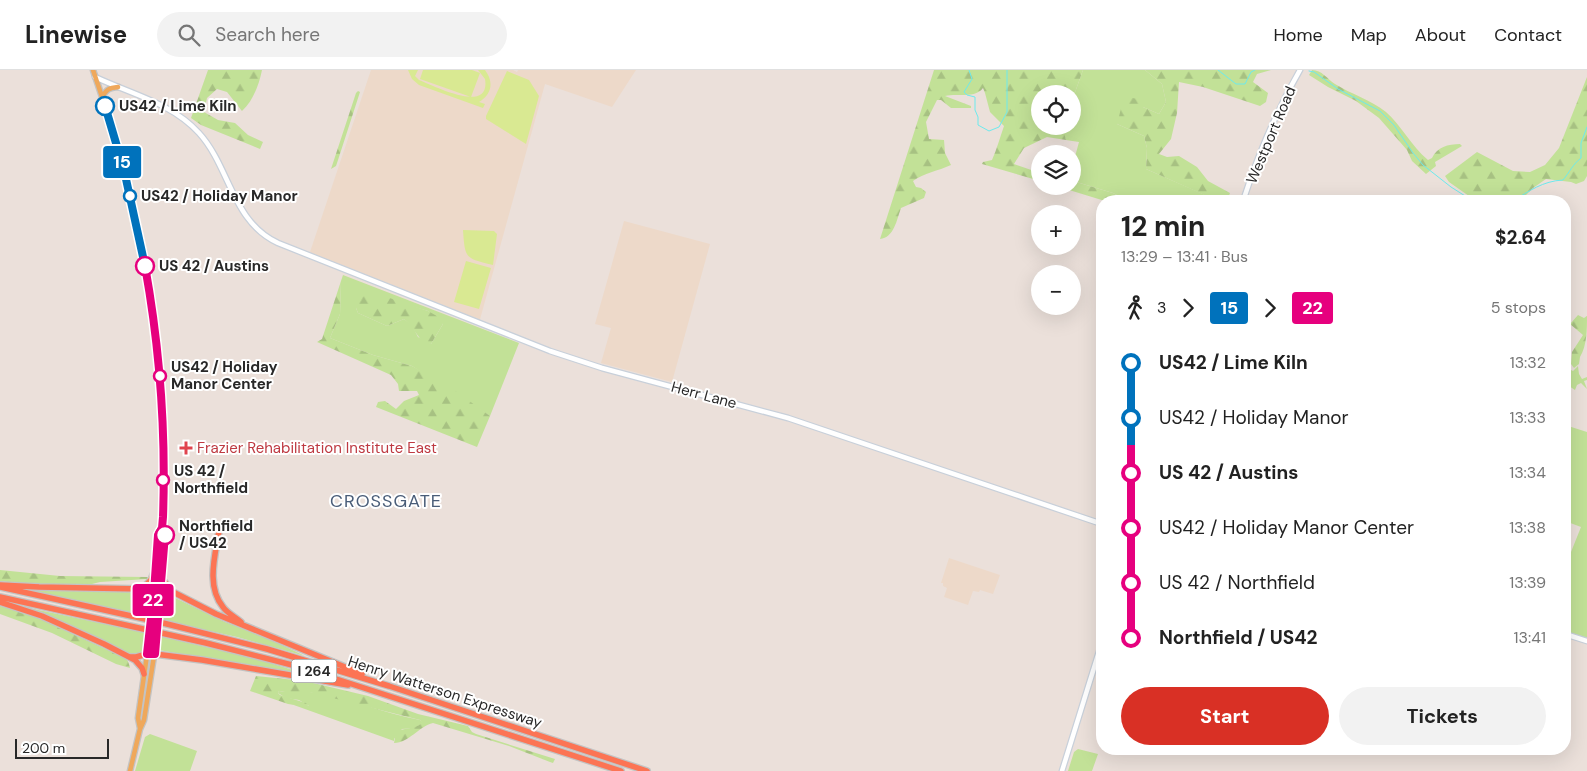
<!DOCTYPE html>
<meta charset="utf-8">
<style>
:root{--surface:#fff;--page:#f2f2f2;--text:#222;--muted:#767676;--line:#e0e0e0;--accent:#d93025}
body{margin:0;font-family:"DM Sans",sans-serif;background:var(--page);color:var(--text);height:100vh;display:flex;flex-direction:column;font-size:19px;white-space:nowrap}
*{box-sizing:border-box;margin:0}
p{font-size:16px;color:var(--muted)}
.icon{flex:none;width:28px;height:28px;fill:none;stroke:currentColor;stroke-width:2;stroke-linecap:round;stroke-linejoin:round}
.map{position:relative;flex:1;overflow:hidden}
.panel{position:absolute;left:1096px;top:125px;width:475px;height:560px;display:flex;flex-direction:column;background:var(--surface);border-radius:20px;box-shadow:0 5px 20px #0002}
.panel>*{flex:none}
.badge{padding:0 10px;border-radius:4px;font-size:18px;line-height:32px}
.tools{position:absolute;left:1031px;top:15px;display:grid;gap:10px}
.tools a{display:grid;place-items:center;width:50px;height:50px;border-radius:50%;background:var(--surface);box-shadow:0 5px 20px #0002;font-size:25px}
.scale{position:absolute;left:15px;bottom:12px;width:94px;box-sizing:border-box;padding-left:5px;border:2px solid #282828;border-top:0;font-size:14px;line-height:18px;white-space:nowrap;color:#282828;-webkit-text-stroke:4px #fff;paint-order:stroke}
.map>.badge{position:absolute;translate:-50% -50%;box-shadow:0 0 0 2px #fff}
.legs{display:flex;align-items:center;gap:8px;height:55px;padding:0 25px;font-size:16px}
.legs p{margin-inline-start:auto}
.overview{display:flex;align-items:center;justify-content:space-between;height:85px;padding:0 25px}
h1{font-size:28px;font-weight:700;line-height:38px}
.button{display:flex;gap:10px;margin-top:auto;padding:10px 25px}
.button a{flex:1;height:58px;border-radius:30px;background:var(--accent);color:#fff;font-size:20px;font-weight:700;line-height:58px;text-align:center}
.button a+a{background:var(--page);color:var(--text)}
ul{padding:0 25px;list-style:none}
li{display:flex;align-items:center;gap:18px;height:55px;font-size:19px}
li i{display:grid;place-items:center;width:8px;height:100%;margin:0 6px;background:currentColor}
li i::after{content:'';width:12px;height:12px;margin:-6px;border:4px solid;border-radius:50%;background:var(--surface)}
li p{margin-inline-start:auto}
li:first-child i{background:linear-gradient(#0000 50%,currentColor 0)}
li:last-child i{background:linear-gradient(currentColor 50%,#0000 0)}
header{display:flex;align-items:center;gap:30px;box-sizing:border-box;height:70px;padding:0 25px;background:var(--surface);border-bottom:1px solid var(--line)}
header strong{font-size:24px}
nav{display:flex;gap:28px;margin-inline-start:auto;font-size:18px}
.search{width:350px;height:45px;background:var(--page);display:flex;align-items:center;gap:12px;box-sizing:border-box;padding:0 18px;border-radius:28px;color:var(--muted);font-size:19px}
.map>svg:first-child{display:block}
.education{fill:#edd9c9}
.green{fill:#c2e197;fill-rule:evenodd}
.forest{fill:url(#forest-firs)}
.pitch{fill:#d9e992}
.lines{fill:none;stroke-linecap:round;stroke-linejoin:round}
.stream{stroke:#6deaed;stroke-width:1}
.secondary-casing{stroke:#c8d0da;stroke-width:7}
.primary-casing{stroke:#c3c3c3;stroke-width:7}
.highway-casing{stroke:#c3c3c3;stroke-width:8}
.secondary{stroke:#fff;stroke-width:4.5}
.primary{stroke:#efa85b;stroke-width:4.5}
.highway{stroke:#fc7454;stroke-width:5.5}
.primary-bridge-casing{stroke:#c3c3c3;stroke-width:7;stroke-linecap:butt}
.primary-bridge{stroke:#efa85b;stroke-width:4.5}
.line-1-casing{stroke:#fff;stroke-width:11}
.line-2-casing{stroke:#fff;stroke-width:11}
.line-1{stroke:#0072bc;stroke-width:8}
.line-2{stroke:#e6007e;stroke-width:8}
.stop-1-dot{fill:#fff;stroke:#0072bc;stroke-width:2.5}
.stop-2-dot{fill:#fff;stroke:#e6007e;stroke-width:2.5}
.health-dot{fill:#e0444e;stroke:#fff;stroke-width:2}
.labels{text-anchor:middle;stroke-width:4;stroke-linejoin:round;paint-order:stroke}
.shield{fill:#fff;stroke:#686868;stroke-width:1}
.shield-label{font-size:14px;font-weight:bold;fill:#282828}
.stop-label{font-size:15px;font-weight:bold;fill:#282828;stroke:#fff;text-anchor:start}
.street-label{font-size:15px;fill:#282828;stroke:#fff}
.health-label{font-size:15px;fill:#be3a42;stroke:#fff;text-anchor:start}
.quarter-label{font-size:18px;letter-spacing:1px;fill:#4a5d78;stroke:#fff}
</style>
<header>
<strong>Linewise</strong>
<div class="search"><svg class="icon" aria-label="search" viewBox="0 0 24 24"><circle cx="10" cy="10" r="6"/><path d="M15 15l6 6"/></svg>Search here</div>
<nav><a>Home</a><a>Map</a><a>About</a><a>Contact</a></nav>
</header>
<div class="map">
<svg width="1587" height="701" viewBox="0 0 1587 701">
<defs>
<pattern id="forest-firs" width="22" height="20" patternUnits="userSpaceOnUse" patternTransform="scale(1.25)"><rect width="22" height="20" fill="#c2e197"/><path d="M5 1l3.5 6h-7zM16 11l3.5 6h-7z" fill="#a7c182"/></pattern>
</defs>
<rect width="100%" height="100%" fill="#ebe0da"/>
<path class="education" d="M371,0H513L517,2L518,0H636L612,37L545,14L479,253L309,185Z
M624,151L710,174L672,312L601,293L611,258L595,254Z
M949,488L1000,505L993,524L980,520L979,522L973,521L968,535L944,527L947,518L943,516V513H941Z"/>
<path class="green" d="M1083,0H1145L1162,14L1166,32L1159,44L1143,37L1117,54L1144,66L1147,78L1146,99L1219,131H1128L1113,123L1073,111V94L1079,72L1066,70L1061,57L1072,56L1073,28Z
M343,205L519,273L490,346L412,296L373,285L330,268L340,244L341,211ZM397,232L428,241L443,254L431,274L418,267L412,255L404,249L387,256L358,243L356,238Z
M1578,296L1579,304L1582,309L1587,307V310L1584,311L1587,319L1581,313L1577,315L1575,320L1566,314L1571,300L1573,301Z
M1565,355L1587,362V568L1565,561V497L1581,457L1565,451Z
M18,518L149,521V548L18,519Z
M165,525H169L225,552L263,566L305,586L237,567L161,550Z
M15,535L147,563L144,583L130,584L110,574Z
M159,566L253,588L323,609L159,580L157,578Z
M279,621C290,623 300,621 310,622C347,627 383,643 420,650L423,653L415,658L402,659L394,669V671L291,634L309,636L299,630L286,628L278,623Z
M150,664L197,681L190,701H135L145,667Z
M1078,679L1098,684L1092,701H1068L1074,682Z"/>
<path class="forest" d="M208,0H262C259,15 253,31 242,41L227,22L217,19L207,28L204,42L218,50L235,53L248,65L263,72L260,79L201,55L191,48Z
M934,0H1083L1073,28L1072,24H1040V56H1062L1066,70L1047,67L1024,78L1014,94L1040,103V111L982,94L983,92L992,90C997,79 1000,67 1004,56L990,42L985,23L983,18C975,29 957,23 945,26L971,36V38H951L941,30H937L926,52L929,69L944,70L945,83L951,95C938,101 924,103 913,111L916,117L921,118L926,122L924,128L901,138C897,149 894,168 880,169Z
M1145,0H1271L1257,4L1253,12L1268,23L1266,32L1260,36L1203,17L1179,12L1177,43L1171,69L1159,84L1167,87L1179,86L1197,97L1208,111L1230,123L1227,131H1218L1146,99L1147,78L1144,66L1117,54L1124,27L1140,29L1143,37L1159,44L1166,32L1162,14Z
M1312,0C1322,0 1327,9 1335,14C1351,24 1371,30 1386,42C1402,56 1411,76 1428,90L1432,88C1437,77 1448,74 1460,74L1462,76L1435,92L1436,96L1426,104L1412,91L1407,80L1379,48L1356,31L1328,17L1309,5Z
M1587,7V106L1584,111L1576,114L1571,112L1546,109L1533,118L1522,129L1523,131H1476L1449,112L1445,106L1477,82L1513,101L1530,102L1545,95L1559,78Z
M358,21L360,22L338,90L336,96L331,99L356,23Z
M1073,111L1113,123L1128,131H1105L1056,116H1072Z
M341,211L340,244L330,268L373,285L412,296L450,317L490,346L477,377L376,337L378,332L385,331L396,339L404,331L419,325L417,321H399L398,314L391,305L317,272L322,269Z
M366,220L428,241L442,249L443,254L431,274L424,273C416,265 413,256 404,249L387,256L358,243L356,238Z
M1578,245L1584,248L1587,246C1587,259 1587,276 1580,287L1579,294L1574,298L1571,294L1572,282L1583,265L1570,254Z
M0,500L60,506L148,507L147,509L100,512L88,515L24,514L0,511Z
M0,536L32,545L112,582C123,585 128,587 130,598L116,594L52,563L0,544Z
M256,606L305,611L368,626L418,644L468,656L472,662L476,664L555,689L553,693L550,692L509,676L433,653C419,656 409,673 394,673L396,662C405,657 414,660 422,653L420,650L309,622L291,623L279,621L278,623L280,625L306,633L309,637L288,634L250,621Z"/>
<path class="pitch" d="M408,0H418L415,6L419,10C434,16 491,45 485,9L478,0H485C494,12 492,24 479,32L485,34L483,38L419,15L412,9Z
M423,0H472L480,3L471,27L420,9Z
M507,1L529,10L539,26L526,74L486,49V46Z
M463,160L494,161L497,164L493,195C465,188 465,189 463,160Z
M466,191L491,198L479,239L454,232Z"/>
<g class="lines">
<path class="stream" d="M969,0L972,9L964,22L967,25L975,27V40L978,47V55L989,61L999,57L1007,42V0
M1218,0L1236,14H1245L1251,2L1255,0
M1309,1L1314,2L1338,19L1380,41L1394,55L1413,83L1423,95L1451,117L1473,131
M1513,131C1529,121 1543,111 1563,110C1569,103 1573,94 1581,88V73L1587,57"/>
<defs>
<path id="secondary" d="M95,7C131,24 172,33 199,63C230,97 232,152 278,173L550,281L602,298L788,348L1102,454
M1243,131C1258,85 1276,42 1300,0
M1565,564L1587,571
M1062,701L1102,572"/>
<path id="primary" d="M93,0C138,130 166,267 163,405C163,424 168,447 158,465L152,543
M102,27C107,19 109,18 118,17
M158,550L165,471V465L162,458
M140,658L138,648L149,571
M130,701L140,659L144,650L156,573"/>
<path id="highway" d="M219,461C215,486 206,516 223,537C227,543 235,547 241,552
M162,509L173,522L216,544L362,604
M0,515L39,517L142,519H150L154,522
M0,517L163,553L267,579L389,616L647,701
M142,519L151,510L155,500
M161,523L173,522
M0,527L206,573L296,596L621,701
M0,532L42,546L104,574L135,590L142,598L144,604
M155,584L202,590L348,615
M130,587H136L147,584"/>
</defs>
<use href="#secondary" class="secondary-casing"/>
<use href="#primary" class="primary-casing"/>
<use href="#highway" class="highway-casing"/>
<use href="#secondary" class="secondary"/>
<use href="#primary" class="primary"/>
<use href="#highway" class="highway"/>
<defs>
<path id="primary-bridge" d="M149,571L152,543
M156,573L158,550"/>
</defs>
<use href="#primary-bridge" class="primary-bridge-casing"/>
<use href="#primary-bridge" class="primary-bridge"/>
</g>
<g class="lines">
<defs>
<path id="line-1" d="M105,36L124,100L145,196"/>
<path id="line-2" d="M145,196C160,279 166,363 163,447L162,458L158,465L154,522L147,584H155L165,465"/>
</defs>
<use href="#line-1" class="line-1-casing"/>
<use href="#line-2" class="line-2-casing"/>
<use href="#line-1" class="line-1"/>
<use href="#line-2" class="line-2"/>
</g>
<g class="stop-1-dot">
<circle cx="105" cy="36" r="9"/>
<circle cx="130" cy="126" r="6"/>
</g>
<g class="stop-2-dot">
<circle cx="145" cy="196" r="9"/>
<circle cx="160" cy="306" r="6"/>
<circle cx="163" cy="410" r="6"/>
<circle cx="165" cy="465" r="9"/>
</g>
<path class="health-dot" d="M183.5 370.5h5v5h5v5h-5v5h-5v-5h-5v-5h5z"/>
<g class="labels">
<rect class="shield" x="291.5" y="589.5" width="45" height="23" rx="4"/>
<g class="shield-label">
<text x="314" y="606">I 264</text>
</g>
<g class="stop-label">
<text x="119" y="41">US42 / Lime Kiln</text>
<text x="141" y="131">US42 / Holiday Manor</text>
<text x="159" y="201">US 42 / Austins</text>
<text x="171" y="302">US42 / Holiday<tspan x="171" dy="17">Manor Center</tspan></text>
<text x="174" y="406">US 42 /<tspan x="174" dy="17">Northfield</tspan></text>
<text x="179" y="461">Northfield<tspan x="179" dy="17">/ US42</tspan></text>
</g>
<g class="street-label">
<text transform="translate(1271 65) rotate(-67)" y="5">Westport Road</text>
<text transform="translate(704 325) rotate(15)" y="5">Herr Lane</text>
<text transform="translate(445 622) rotate(18)" y="5">Henry Watterson Expressway</text>
</g>
<g class="health-label">
<text x="197" y="383">Frazier Rehabilitation Institute East</text>
</g>
<g class="quarter-label">
<text x="386" y="437">CROSSGATE</text>
</g>
</g>
</svg>
<div class="tools">
<a><svg class="icon" aria-label="locate" viewBox="0 0 24 24"><circle cx="12" cy="12" r="6"/><path d="M12 2v4M12 18v4M2 12h4M18 12h4"/></svg></a>
<a><svg class="icon" aria-label="layers" viewBox="0 0 24 24"><path d="M12 4l9 5-9 5-9-5zM3 14l9 5 9-5"/></svg></a>
<a>+</a>
<a>−</a>
</div>
<div class="scale">200 m</div>
<b class="badge" style="left:122px;top:92px;background:#0072bc;color:#fff">15</b>
<b class="badge" style="left:153px;top:530px;background:#e6007e;color:#fff">22</b>
<section class="panel">
<div class="overview"><div><h1>12 min</h1><p>13:29 – 13:41 · Bus</p></div><b>$2.64</b></div>
<div class="legs"><svg class="icon" aria-label="walk" viewBox="0 0 24 24"><circle cx="13" cy="4" r="2"/><path d="M13 8l-2 6 4 7M11 14l-3 7M7 12l3-4h3l4 4"/></svg>3<svg class="icon" aria-label="forward" viewBox="0 0 24 24"><path d="M9 5l7 7-7 7"/></svg><b class="badge" style="background:#0072bc;color:#fff">15</b><svg class="icon" aria-label="forward" viewBox="0 0 24 24"><path d="M9 5l7 7-7 7"/></svg><b class="badge" style="background:#e6007e;color:#fff">22</b><p>5 stops</p></div>
<ul>
<li><i style="color:#0072bc"></i><b>US42 / Lime Kiln</b><p>13:32</p></li>
<li><i style="color:#0072bc"></i><span>US42 / Holiday Manor</span><p>13:33</p></li>
<li><i style="color:#e6007e"></i><b>US 42 / Austins</b><p>13:34</p></li>
<li><i style="color:#e6007e"></i><span>US42 / Holiday Manor Center</span><p>13:38</p></li>
<li><i style="color:#e6007e"></i><span>US 42 / Northfield</span><p>13:39</p></li>
<li><i style="color:#e6007e"></i><b>Northfield / US42</b><p>13:41</p></li>
</ul>
<div class="button"><a>Start</a><a>Tickets</a></div>
</section>
</div>
